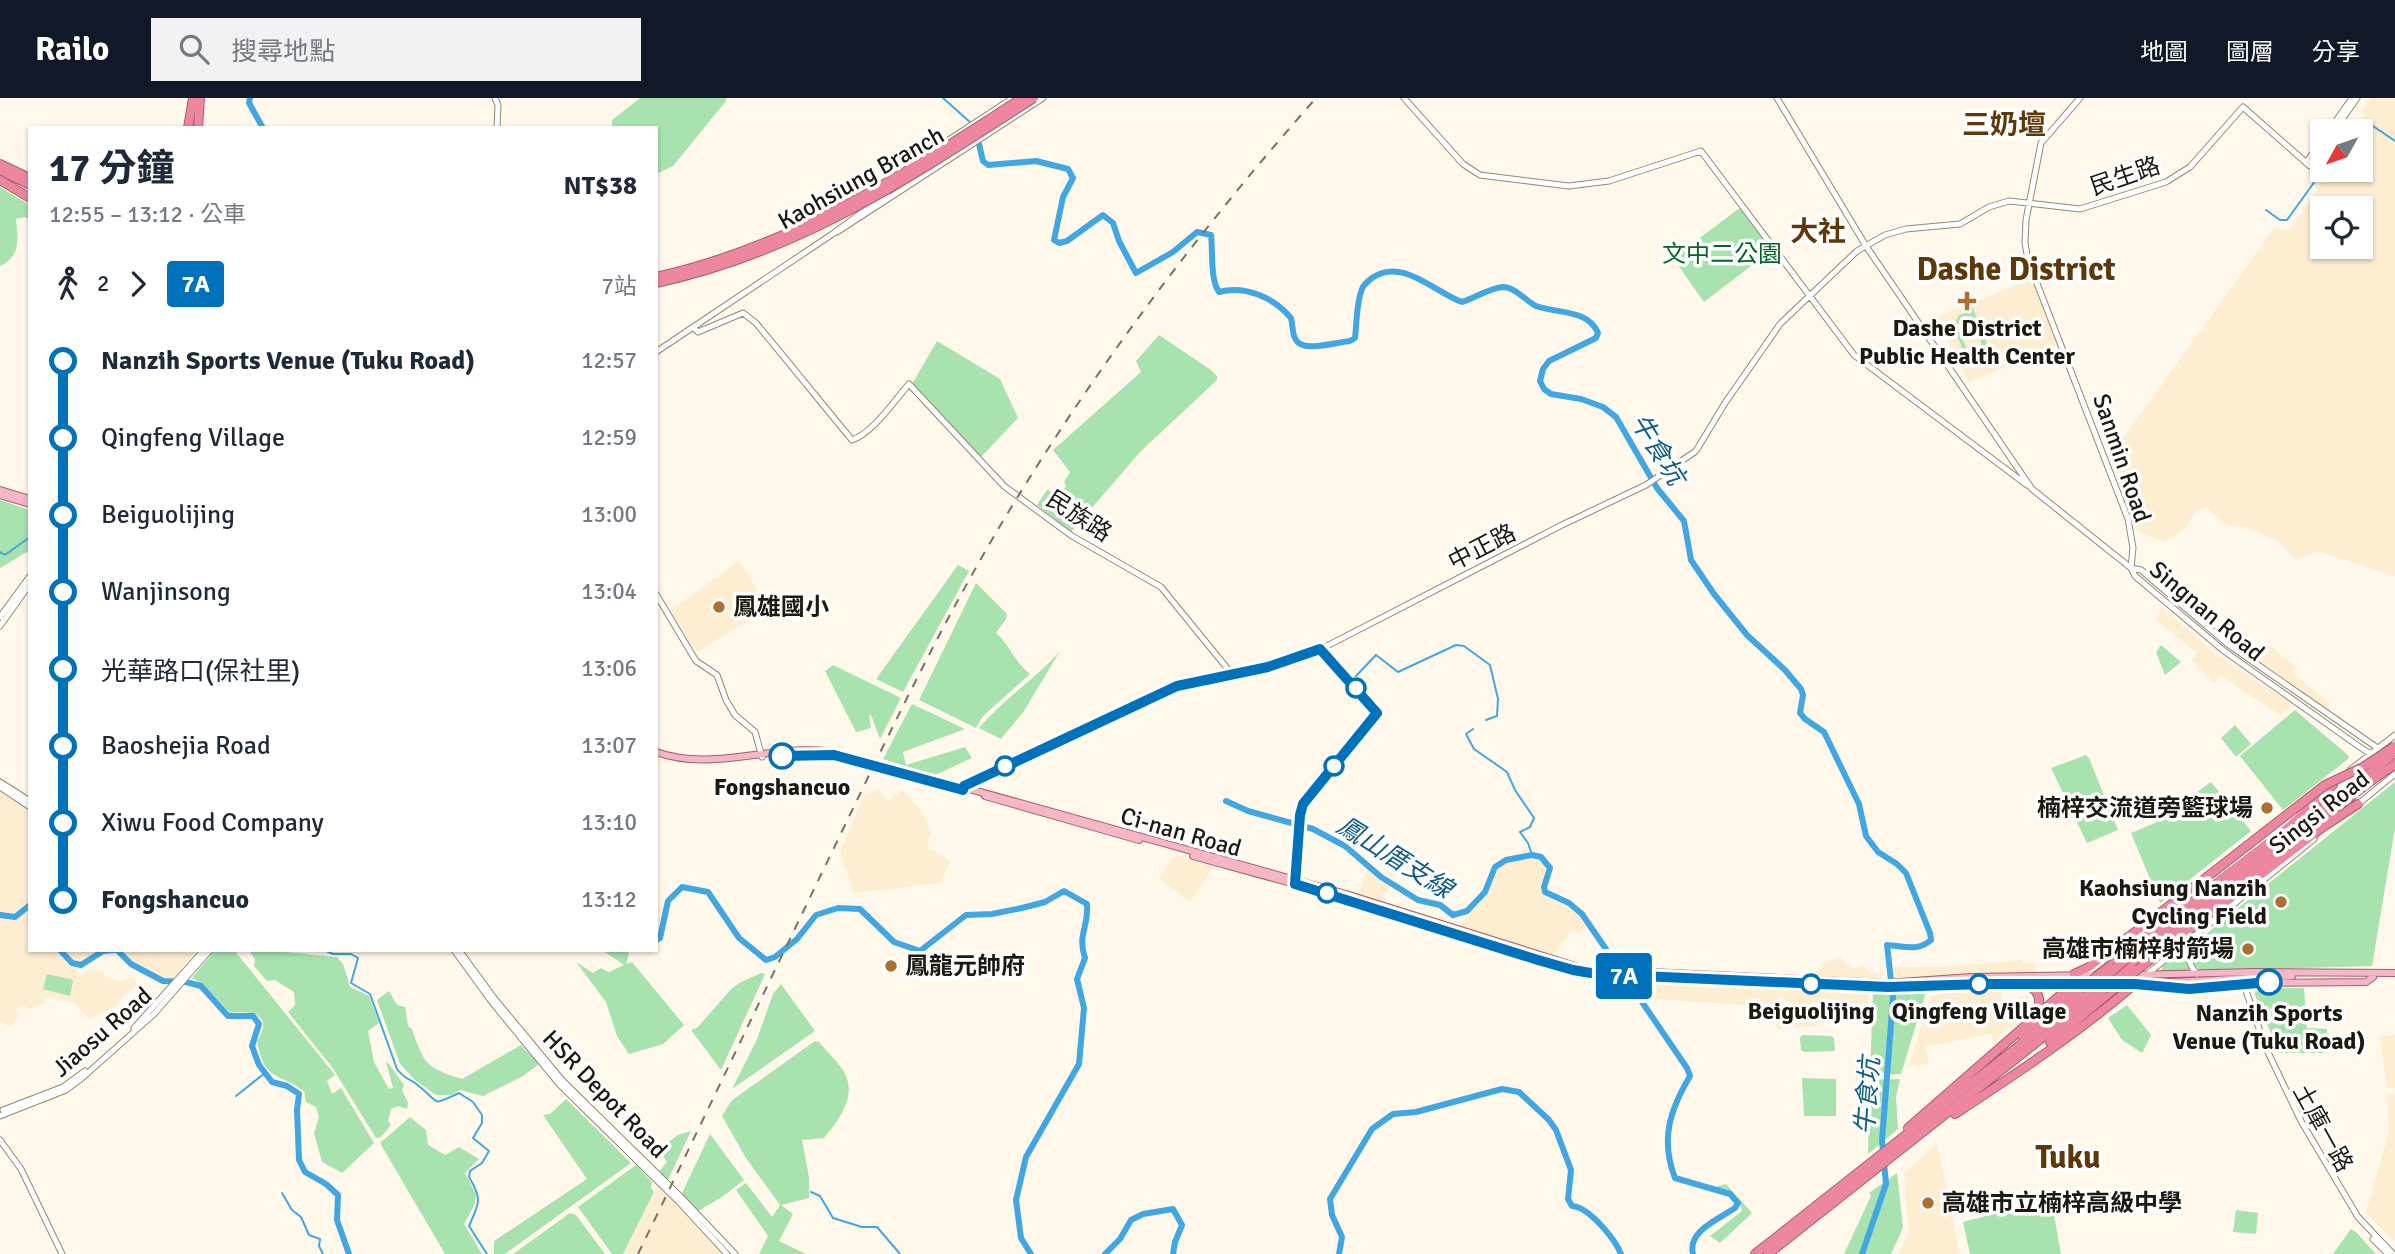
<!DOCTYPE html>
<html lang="zh-TW">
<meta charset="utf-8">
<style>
:root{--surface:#fff;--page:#f2f2f3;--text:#1f2937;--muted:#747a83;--accent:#111827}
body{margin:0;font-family:Signika,"Noto Sans TC",sans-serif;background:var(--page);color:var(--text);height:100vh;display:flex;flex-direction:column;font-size:26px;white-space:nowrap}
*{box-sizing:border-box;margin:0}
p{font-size:23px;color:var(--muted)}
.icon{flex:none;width:38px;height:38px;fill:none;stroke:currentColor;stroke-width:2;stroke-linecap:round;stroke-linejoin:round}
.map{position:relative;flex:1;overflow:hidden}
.panel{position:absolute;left:28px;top:28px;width:630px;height:826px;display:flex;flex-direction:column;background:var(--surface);border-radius:0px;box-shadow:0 2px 5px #0004}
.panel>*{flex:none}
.badge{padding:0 14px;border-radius:5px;font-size:24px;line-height:46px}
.needle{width:46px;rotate:230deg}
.buttons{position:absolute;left:2310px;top:21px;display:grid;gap:14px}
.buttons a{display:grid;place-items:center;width:63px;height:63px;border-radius:0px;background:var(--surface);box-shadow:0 2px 5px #0004;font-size:35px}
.map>.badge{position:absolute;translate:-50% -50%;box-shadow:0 0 0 4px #fff}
.legs{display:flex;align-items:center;gap:10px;height:77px;padding:0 21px;font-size:23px}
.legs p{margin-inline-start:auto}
.headline{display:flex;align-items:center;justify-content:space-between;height:119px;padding:0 21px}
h1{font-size:38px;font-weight:700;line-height:52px}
ul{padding:0 21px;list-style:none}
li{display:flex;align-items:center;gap:24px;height:77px;font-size:26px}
li i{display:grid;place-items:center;width:10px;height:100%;margin:0 9px;background:currentColor}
li i::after{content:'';width:18px;height:18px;margin:-9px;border:5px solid;border-radius:50%;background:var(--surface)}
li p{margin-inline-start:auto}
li:first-child i{background:linear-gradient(#0000 50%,currentColor 0)}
li:last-child i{background:linear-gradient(currentColor 50%,#0000 0)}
header{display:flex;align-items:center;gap:42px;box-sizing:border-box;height:98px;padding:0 35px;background:var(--accent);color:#fff}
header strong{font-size:33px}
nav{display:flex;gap:38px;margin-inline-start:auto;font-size:24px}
.search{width:490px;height:63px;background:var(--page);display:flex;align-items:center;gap:18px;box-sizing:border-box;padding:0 24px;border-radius:0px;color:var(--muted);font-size:26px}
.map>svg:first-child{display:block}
.built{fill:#fdedd1;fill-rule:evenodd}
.green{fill:#a7e2af;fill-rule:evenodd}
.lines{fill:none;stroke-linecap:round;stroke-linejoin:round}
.stream{stroke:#41a7e3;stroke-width:2}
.river{stroke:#41a7e3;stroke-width:6}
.secondary-casing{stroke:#938875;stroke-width:7}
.primary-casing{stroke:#a4606e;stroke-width:8}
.highway-casing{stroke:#a4606e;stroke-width:10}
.secondary{stroke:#fff;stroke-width:5}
.primary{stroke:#f4b7c6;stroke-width:6}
.highway{stroke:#ed87a0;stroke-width:8}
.rail{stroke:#777167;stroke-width:2;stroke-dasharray:9 9;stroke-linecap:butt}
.highway-bridge-casing{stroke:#a4606e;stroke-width:10;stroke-linecap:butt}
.highway-bridge{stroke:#ed87a0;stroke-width:8}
.line-1-casing{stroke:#fff;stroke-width:16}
.line-1{stroke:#0072bc;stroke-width:10}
.poi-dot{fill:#ab7032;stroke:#fff;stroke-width:2.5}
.stop-1-dot{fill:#fff;stroke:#0072bc;stroke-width:3.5}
.labels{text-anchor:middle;stroke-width:7;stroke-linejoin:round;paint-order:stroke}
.street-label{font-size:24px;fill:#1d1911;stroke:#fff}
.park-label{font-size:24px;fill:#076627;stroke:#fff}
.poi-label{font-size:24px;font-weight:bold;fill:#1d1911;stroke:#fff;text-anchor:start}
.stop-label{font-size:24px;font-weight:bold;fill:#1d1911;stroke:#fff}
.water-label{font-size:26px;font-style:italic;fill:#105d85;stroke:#fff}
.quarter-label{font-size:28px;font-weight:bold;fill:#5f3809;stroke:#fff}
.district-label{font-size:32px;font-weight:bold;fill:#5f3809;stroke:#fff}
</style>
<header>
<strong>Railo</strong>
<div class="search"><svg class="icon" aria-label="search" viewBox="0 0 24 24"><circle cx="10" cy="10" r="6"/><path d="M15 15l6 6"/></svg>搜尋地點</div>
<nav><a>地圖</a><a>圖層</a><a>分享</a></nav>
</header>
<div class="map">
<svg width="2395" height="1156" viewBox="0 0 2395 1156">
<rect width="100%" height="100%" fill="#fff8eb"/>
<path class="built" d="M2371,0H2395V478L2318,453L2296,462L2277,442L2246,429L2227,427L2206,409L2194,414L2187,429L2165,444L2136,432L2109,360L2275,129L2287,132L2294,127L2330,72H2361V33H2355L2365,18L2361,14ZM2322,110H2361V149H2322Z
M2032,181L2058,247L1969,284L1942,232L1933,221Z
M739,463L765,504L746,524L697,554L670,513Z
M2162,509L2215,556L2291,605L2290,609L2280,617L2220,577L2214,585L2192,563L2197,555L2157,522Z
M2271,549L2296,569L2292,575L2330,605L2326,611L2260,566Z
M879,691L887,703L902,692L921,713L931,734L927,749L950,763L940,785L855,795L853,793L840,753L864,698Z
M0,694L30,714V852H99L75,874L77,877H83L89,871L103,873L104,879L119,883L134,879L137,888L123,897L118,907L89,921L75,905L50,898L43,902L45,905L30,911L21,907L16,912L19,918L10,929L0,923Z
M1176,757L1214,768L1190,804L1159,780Z
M1533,759L1547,768L1540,788L1542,794L1550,801L1569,809L1580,819L1585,828L1579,836L1573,831L1553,857L1459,828L1489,793L1498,770L1502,766Z
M1368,769L1391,787L1381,804L1359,796Z
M121,852H197L173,880L161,881L133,865Z
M1840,859L1852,871L1863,868L1871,876L1881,875L1882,889H1870L1867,912L1836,910L1816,928L1777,931L1776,919L1788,905L1781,898L1772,908H1760L1642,900L1639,886L1811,890L1812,881L1823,866Z
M2022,862L2023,866L2034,864L2036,874L1998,876L2002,903H2005L2007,914L2021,913L2018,899L2028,897L2031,917L2017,928L2006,931L1994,945L1991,936L1925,949L1929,965L1909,968L1930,898L1940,897L1938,877L1895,880L1894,869H1943Z
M2395,937V990H2387L2380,938Z
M2387,996H2395V1144L2366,1115L2389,1033Z
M1937,1046L1960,1156H1898L1909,1135L1904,1075Z
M657,1089L684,1113L723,1156H624Z"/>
<path class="green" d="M640,0H726V3L673,68L656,76V30H612V22Z
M0,89L28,106L30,121L24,119L16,121C18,141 21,158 0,168Z
M1741,109L1772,152L1704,204L1673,160Z
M1972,208L1992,258L1988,259L1985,252L1977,259L1965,256L1953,229L1959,217L1965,215L1970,216L1968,209ZM1966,218C1976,223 1982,239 1981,250L1976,254L1967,252L1957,228L1962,219Z
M1159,237L1211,272L1217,278V282L1141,353L1071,434L1037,407L1047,392L1059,397L1066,388L1064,384L1070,374L1053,352L1141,274L1136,263Z
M937,243L1000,281L1018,320L980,360L912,286Z
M0,402L30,412V452L0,470Z
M958,467L969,473L903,594L876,581Z
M976,485L1007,516L1006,521L996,535C1010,547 1015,565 1030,576L983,618L976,630L919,602Z
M2161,547L2181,564L2165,577L2156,554Z
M1060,553L1024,613L1001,641L979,630C1003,601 1036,581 1060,553Z
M833,567L901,600L880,641L871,617H869L871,630L856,634L825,573Z
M912,606L965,631L903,654L906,667L965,649L972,660L935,677L883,661Z
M2295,612L2349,658L2348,661L2283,712L2240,658Z
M2235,627L2251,646L2236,659L2221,640Z
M2086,657L2089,660L2118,732L2087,745L2051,670Z
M2211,684L2251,733L2160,805L2131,735L2155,725Z
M2395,684V730L2372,868L2203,873C2177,862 2201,842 2212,831Z
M2189,847L2191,874L2161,873L2162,869Z
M215,852H234L335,977L327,983L332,996L341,990L374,1045L342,1075L322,1064L314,1035L319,1019L316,1009L306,1004L304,993C277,974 264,983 257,943C274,918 253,911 230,915L204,887L192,880Z
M249,852C280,852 306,857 337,859L343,866L350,889L369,898L379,925L368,933L374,964L389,991L393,990L386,964L389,966L404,987L402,992L408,1005L407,1011L398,1008L391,1011L388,1023L391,1027L381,1039L376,1040L332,969L288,914L295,907L294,894L275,882L267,883L254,868L255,862Z
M602,852H626L629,856L626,866L632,864L684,927L663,946L629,956L617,938L606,904L576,864L593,875L601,870L609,874L624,867Z
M761,875L765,876L721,972L691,932L698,929L731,891L741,884Z
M47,876L73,882L70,898L43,891Z
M781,886L815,933L732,991L757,941L773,896Z
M2259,890H2304L2307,930L2327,931V955H2279L2255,897V892Z
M389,893L397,907L405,909L408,928L412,931C424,967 427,970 462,981L521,947L539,966L523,978L483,998L460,992L451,997H436L415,982L400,966L377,902Z
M1873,893L1926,894L1901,976L1870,977Z
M2127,907L2151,937L2142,955L2122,942L2108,920Z
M1802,937L1831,938L1834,940L1835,953L1804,954L1801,952L1800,940Z
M815,943L819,944C826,953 840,966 844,974C858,998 838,1023 824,1040L802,1042L809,1079V1100L781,1107L793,1116L779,1143L806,1156H759L768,1138L736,1092L746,1085L772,1119L780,1107L746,1060L722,1018L731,1003Z
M1802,980L1836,981V1018H1804Z
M1900,981L1896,999L1898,1031L1868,1056L1870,982Z
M566,1001L631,1065L505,1156H494V1143L587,1081L543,1017L550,1016Z
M410,1019L426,1032L428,1047L445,1057L459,1049L479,1061L465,1075L476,1096L474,1108L464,1126L482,1156H445L380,1045Z
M691,1033L668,1082L659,1074L667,1064L659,1051L678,1037Z
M710,1036L744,1082L722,1099L698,1113L682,1095Z
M636,1067L652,1084L651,1090L654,1094L623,1156H612L578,1109Z
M1897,1075L1903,1130L1891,1156H1844L1871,1098L1869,1095Z
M1726,1086L1752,1115L1720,1145L1710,1138L1742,1113C1739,1099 1728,1093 1715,1089Z
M2051,1101L2061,1156H1970L1963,1124Z
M2236,1112L2258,1115L2256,1136L2233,1134Z
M570,1115L576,1117L605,1156H513Z
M2351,1131L2356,1134L2376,1156H2333Z"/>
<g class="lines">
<path class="stream" d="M943,0L971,25
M2350,33L2354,28L2367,24L2395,43
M2266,112L2280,122H2287L2323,72
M0,454L5,457L30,439
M1356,578L1376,557L1398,574L1456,547L1464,548L1490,567L1498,601L1497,618L1486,622
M1473,631L1466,636L1474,651L1507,674L1515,692L1534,720L1530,729L1520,734L1528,745L1532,757
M297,852H309
M324,852L333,856H351L358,860L351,885L370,896L397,971C407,984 411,980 420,989C441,1006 431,1008 459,995L473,1004L482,1017V1025L473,1040L489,1053L482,1065L470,1073L469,1079C483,1102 479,1105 469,1128L487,1156
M236,998L265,975
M811,1094L820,1098L833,1120L862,1129H877L900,1156
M282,1095L292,1112L301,1119L309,1137L320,1141L319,1148L323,1156"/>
<path class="river" d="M250,0L249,5L263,30
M979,46L983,63L988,67L1036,63L1068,71L1073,80L1063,99L1054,142L1059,145L1067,143L1103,117L1113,125L1119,143L1136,175L1173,154L1197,134L1211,137C1213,153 1210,182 1219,194C1245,187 1273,199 1291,220C1293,227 1292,237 1296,242C1303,255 1337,244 1350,243L1355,240C1357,224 1356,206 1362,191C1364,186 1368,183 1372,180C1402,159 1434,194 1462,204C1474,200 1490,190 1503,189C1515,189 1526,203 1536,208C1558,216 1588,211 1598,235L1596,240L1549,263L1543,271L1540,283L1544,291L1551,296L1581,301L1603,309L1616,319L1657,390L1684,423L1691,462L1714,496L1747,537L1785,572L1801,591L1803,597L1800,615L1805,621L1824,634L1859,706L1866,738L1878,754L1897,766L1906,775L1930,835L1931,842C1917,854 1904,848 1887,847L1893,900L1882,1043L1886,1086L1862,1156
M1226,703L1248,713L1313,731L1345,748L1381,779L1418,802L1440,807L1453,817L1467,813L1485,794L1495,769L1506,762L1532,757L1541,759L1550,770L1544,789L1545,794L1569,805L1582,816L1687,970L1690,978C1670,1012 1660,1041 1675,1080L1730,1096L1738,1105L1735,1110C1719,1121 1687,1133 1693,1156
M0,817L15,819L30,807
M656,842L660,840L668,803L682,789L708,794L739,840L766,862L775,859L797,841L816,817L838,810L860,811L894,844L920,853L966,817L992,816L1022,810L1045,804L1064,793L1087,806C1089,830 1077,836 1085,860L1077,881L1084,910L1079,966L1026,1059L1016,1102L1021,1140L1031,1156
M60,852L72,865L81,867L103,853L114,852
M117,852L131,866L163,883L186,884L201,888L228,918H253L259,926L252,948L259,967L272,984L287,988L299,996L297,1012L299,1062L305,1074L326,1086L338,1097L337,1122L349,1156
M1105,1156L1120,1141L1131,1122L1143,1116L1173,1111L1182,1127L1175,1144L1173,1156
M1339,1156L1342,1139L1332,1117L1330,1101L1372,1031L1393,1016L1416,1014L1502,991L1519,994L1549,1022L1556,1032L1571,1072L1568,1101L1572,1108C1589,1109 1615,1141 1621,1156"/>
<defs>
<path id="secondary" d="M495,0L498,7L497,30
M1404,0L1463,66L1480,77L1569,88L1609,83L1701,53L1854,257L2027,387
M1777,0L1866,148L2032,391L2131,470L2135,478L2224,553L2364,652L2379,660
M2080,0L2041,45L2026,122L2025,145L2028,162L2128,421L2133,450L2131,470
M2329,33L2352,0
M2334,33L2357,0
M941,47L1013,0
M2306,65L2322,42
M837,134L1043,0
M694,230L698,234L743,215L756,225L852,342C873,335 894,303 909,286L1004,388L1072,438L1161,489L1231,575
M656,254L831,137L887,96
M2131,470L2141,472L2229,547L2379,651
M656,496L696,563L717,577L726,602L735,617L755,634L762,659
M0,519L30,478
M0,528L30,486
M2350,672L2395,637
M0,684L30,703
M0,689L30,709
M964,691V688L1177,588L1231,575L1259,571L1323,550L1562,427L1646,387L1696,353L1725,305L1780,226L1857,153L1885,137L1906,131L1960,126L1989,109L2009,103L2080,111L2166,84L2190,69L2243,9L2310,68L2322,50
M2358,706L2395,676
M2196,838C2188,852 2185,863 2197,876
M454,852L491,903L559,986L680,1105L727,1156
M459,852L494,900L562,982L681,1099L735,1156
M2243,884L2265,948L2301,1023L2358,1119L2393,1156
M2073,886L2307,707
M2135,886L2314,741
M134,930L204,852
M3,1012L63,989L85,973
M0,1018L66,992L81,981L154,916L210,852
M0,1042L21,1071L62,1156
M2373,1141L2388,1156"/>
<path id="primary" d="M0,392L30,401
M0,397L30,406
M656,654C717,676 783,641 844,656L1346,796L1585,871L1885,885L1971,879L2099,877
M985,698L1139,742
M1193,758L1331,796
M1442,832L1478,843
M1515,854L1584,874L1778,884
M2131,877L2255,874L2395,875
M1816,886L1868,888
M2131,886L2292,878
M1883,889L1984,886L2085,887
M2158,889C2189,889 2220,893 2252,885L2366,884L2373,879"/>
<path id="highway" d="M188,30L193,0
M198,30L200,0
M0,66L30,80
M0,72L30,87
M0,82L30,100
M2142,868L2323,729L2358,706
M2109,869L2291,727L2333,687
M2117,869L2363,680
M2131,869L2367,686
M2074,876L2089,869L2207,779
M2022,886C2039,890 2044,902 2034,917
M2022,938L2080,891
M2050,944L2113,892
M1955,1016C2016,976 2079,934 2135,886
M1908,1030L2073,886
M1755,1156L2091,891
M1768,1156L2103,892"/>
</defs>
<use href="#secondary" class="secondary-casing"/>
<use href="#primary" class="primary-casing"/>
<use href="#highway" class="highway-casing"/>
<use href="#secondary" class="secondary"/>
<use href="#primary" class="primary"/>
<use href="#highway" class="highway"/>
<path class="rail" d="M638,1156C703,1022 767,888 832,754C887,640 941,526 1006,418C1096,269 1201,130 1316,0"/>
<defs>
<path id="highway-bridge" d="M656,179C794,148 905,76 1022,0
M656,185C800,154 913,78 1034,0
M2363,680L2395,655
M2367,686L2395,666
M2207,779L2325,687L2363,669L2395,648
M2080,891L2109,869
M2091,891L2117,869
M2103,892L2131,869
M2113,892L2142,868"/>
</defs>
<use href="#highway-bridge" class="highway-bridge-casing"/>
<use href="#highway-bridge" class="highway-bridge"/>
</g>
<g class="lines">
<defs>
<path id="line-1" d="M782,658L834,657L963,692L964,688L1177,588L1268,569L1320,551L1377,615L1303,706L1300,717L1295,786L1538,862L1573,872L1597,876L1888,889L1984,886H2135L2189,891L2269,884"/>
</defs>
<use href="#line-1" class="line-1-casing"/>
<use href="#line-1" class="line-1"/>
</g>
<g class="poi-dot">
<path d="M1963.5 192.5h7v7h7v7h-7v7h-7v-7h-7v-7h7z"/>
<circle cx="719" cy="509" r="7"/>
<circle cx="2267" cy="710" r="7"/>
<circle cx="2281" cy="804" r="7"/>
<circle cx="2248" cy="851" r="7"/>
<circle cx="891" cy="868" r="7"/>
<circle cx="1928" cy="1105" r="7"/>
</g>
<g class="stop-1-dot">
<circle cx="1356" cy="590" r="9"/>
<circle cx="782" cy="658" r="12"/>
<circle cx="1005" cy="668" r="9"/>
<circle cx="1334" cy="668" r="9"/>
<circle cx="1327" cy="795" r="9"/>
<circle cx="2269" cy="884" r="12"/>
<circle cx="1811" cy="886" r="9"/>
<circle cx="1979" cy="886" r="9"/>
</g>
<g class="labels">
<g class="street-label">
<text transform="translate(2125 78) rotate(-19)" y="8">民生路</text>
<text transform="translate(861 80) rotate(-29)" y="8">Kaohsiung Branch</text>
<text transform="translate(2122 360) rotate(71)" y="8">Sanmin Road</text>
<text transform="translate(1079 418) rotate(33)" y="8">民族路</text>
<text transform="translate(1482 449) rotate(-27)" y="8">中正路</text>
<text transform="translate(2207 513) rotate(40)" y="8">Singnan Road</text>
<text transform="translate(2319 714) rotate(-38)" y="8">Singsi Road</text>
<text transform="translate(1181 734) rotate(16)" y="8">Ci-nan Road</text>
<text transform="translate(102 934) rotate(-41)" y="8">Jiaosu Road</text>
<text transform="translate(605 996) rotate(46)" y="8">HSR Depot Road</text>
<text transform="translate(2323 1030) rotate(61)" y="8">土庫一路</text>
</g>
<g class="park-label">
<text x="1722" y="164">文中二公園</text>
</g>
<g class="poi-label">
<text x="1967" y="238" text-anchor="middle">Dashe District<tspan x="1967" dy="28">Public Health Center</tspan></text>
<text x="733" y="517">鳳雄國小</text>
<text x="2253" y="718" text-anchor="end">楠梓交流道旁籃球場</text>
<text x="2267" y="798" text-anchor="end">Kaohsiung Nanzih<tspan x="2267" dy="28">Cycling Field</tspan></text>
<text x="2234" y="859" text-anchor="end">高雄市楠梓射箭場</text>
<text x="905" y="876">鳳龍元帥府</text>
<text x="1942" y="1113">高雄市立楠梓高級中學</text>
</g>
<g class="stop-label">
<text x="782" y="697">Fongshancuo</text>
<text x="1811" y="921">Beiguolijing</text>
<text x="1979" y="921">Qingfeng Village</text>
<text x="2269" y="923">Nanzih Sports<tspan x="2269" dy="28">Venue (Tuku Road)</tspan></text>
</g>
<g class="water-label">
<text transform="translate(1658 351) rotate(58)" y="9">牛食坑</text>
<text transform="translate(1395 759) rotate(32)" y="9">鳳山厝支線</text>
<text transform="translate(1867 998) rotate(-86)" y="9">牛食坑</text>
</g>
<g class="quarter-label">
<text x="2004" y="36">三奶壇</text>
<text x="1818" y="143">大社</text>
</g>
<g class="district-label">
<text x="2016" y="182">Dashe District</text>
<text x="2068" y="1070">Tuku</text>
</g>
</g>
</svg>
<div class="buttons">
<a><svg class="needle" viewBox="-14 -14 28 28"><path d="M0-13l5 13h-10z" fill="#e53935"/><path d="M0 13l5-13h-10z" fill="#747a83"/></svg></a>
<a><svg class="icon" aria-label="locate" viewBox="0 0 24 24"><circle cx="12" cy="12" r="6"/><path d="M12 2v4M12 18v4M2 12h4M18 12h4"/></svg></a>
</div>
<b class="badge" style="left:1624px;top:878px;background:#0072bc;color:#fff">7A</b>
<section class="panel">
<div class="headline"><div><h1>17 分鐘</h1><p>12:55 – 13:12 · 公車</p></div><b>NT$38</b></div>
<div class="legs"><svg class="icon" aria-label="walk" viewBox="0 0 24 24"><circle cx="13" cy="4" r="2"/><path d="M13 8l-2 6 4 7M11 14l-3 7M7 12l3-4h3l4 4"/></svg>2<svg class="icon" aria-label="forward" viewBox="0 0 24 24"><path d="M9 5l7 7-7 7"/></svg><b class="badge" style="background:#0072bc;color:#fff">7A</b><p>7站</p></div>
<ul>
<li><i style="color:#0072bc"></i><b>Nanzih Sports Venue (Tuku Road)</b><p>12:57</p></li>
<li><i style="color:#0072bc"></i><span>Qingfeng Village</span><p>12:59</p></li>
<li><i style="color:#0072bc"></i><span>Beiguolijing</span><p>13:00</p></li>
<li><i style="color:#0072bc"></i><span>Wanjinsong</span><p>13:04</p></li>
<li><i style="color:#0072bc"></i><span>光華路口(保社里)</span><p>13:06</p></li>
<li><i style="color:#0072bc"></i><span>Baoshejia Road</span><p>13:07</p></li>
<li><i style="color:#0072bc"></i><span>Xiwu Food Company</span><p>13:10</p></li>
<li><i style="color:#0072bc"></i><b>Fongshancuo</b><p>13:12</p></li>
</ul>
</section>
</div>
